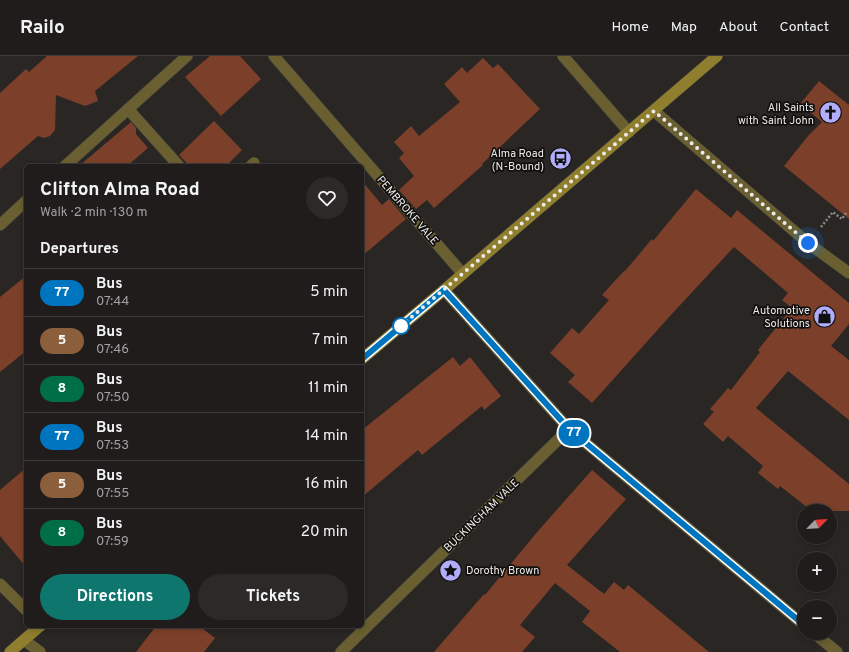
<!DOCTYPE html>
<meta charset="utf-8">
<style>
:root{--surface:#1f1c1b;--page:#2c2928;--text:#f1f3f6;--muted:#a1a1a3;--line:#3c3a3a;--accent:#0f766e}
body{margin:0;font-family:Overpass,sans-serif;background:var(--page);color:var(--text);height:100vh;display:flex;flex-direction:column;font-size:15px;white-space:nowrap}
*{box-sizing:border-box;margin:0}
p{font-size:13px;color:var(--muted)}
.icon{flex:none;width:22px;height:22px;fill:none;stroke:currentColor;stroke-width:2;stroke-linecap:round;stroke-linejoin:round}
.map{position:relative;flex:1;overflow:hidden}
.drawer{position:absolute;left:24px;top:108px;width:340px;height:464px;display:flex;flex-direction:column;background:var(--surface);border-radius:6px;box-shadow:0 2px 6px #0003,0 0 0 1px var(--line)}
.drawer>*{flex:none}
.badge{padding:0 8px;border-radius:13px;font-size:14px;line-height:26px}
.needle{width:26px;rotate:65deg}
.buttons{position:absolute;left:797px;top:448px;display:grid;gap:8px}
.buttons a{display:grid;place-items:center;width:40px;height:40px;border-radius:50%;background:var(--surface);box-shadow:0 2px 6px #0003,0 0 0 1px var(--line);font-size:20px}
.you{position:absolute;width:20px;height:20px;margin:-10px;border:3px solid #fff;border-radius:50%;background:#1a73e8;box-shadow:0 0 0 6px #1a73e833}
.map>.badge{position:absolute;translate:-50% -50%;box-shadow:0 0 0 2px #fff}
h2{padding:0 16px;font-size:15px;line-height:36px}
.round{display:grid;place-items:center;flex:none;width:42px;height:42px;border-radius:21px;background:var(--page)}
.overview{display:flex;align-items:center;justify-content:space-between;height:68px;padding:0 16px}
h1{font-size:19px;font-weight:700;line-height:30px}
.cta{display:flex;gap:8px;margin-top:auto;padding:8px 16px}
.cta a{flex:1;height:46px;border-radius:24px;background:var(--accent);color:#fff;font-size:16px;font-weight:700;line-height:46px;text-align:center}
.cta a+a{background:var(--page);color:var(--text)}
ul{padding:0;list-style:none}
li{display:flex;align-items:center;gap:12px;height:48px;padding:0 16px;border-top:1px solid var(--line)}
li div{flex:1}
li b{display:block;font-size:15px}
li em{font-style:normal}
li .badge{min-width:44px;font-weight:700;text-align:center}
header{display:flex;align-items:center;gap:24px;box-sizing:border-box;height:56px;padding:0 20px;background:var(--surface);border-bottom:1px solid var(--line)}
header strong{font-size:19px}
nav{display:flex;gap:22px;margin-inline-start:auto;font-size:14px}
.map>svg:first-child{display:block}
.building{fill:#7c402a}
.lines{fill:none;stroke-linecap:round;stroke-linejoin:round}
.service-casing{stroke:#444240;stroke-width:12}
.minor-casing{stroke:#444240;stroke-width:12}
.secondary-casing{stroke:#444240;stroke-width:12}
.path{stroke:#8c8987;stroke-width:2.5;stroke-dasharray:2 2;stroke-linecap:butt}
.service{stroke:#695f30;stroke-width:11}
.minor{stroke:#695f30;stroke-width:11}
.secondary{stroke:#8e7e2d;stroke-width:11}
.line-casing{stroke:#fff;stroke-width:9}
.line{stroke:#0075bf;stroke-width:6}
.walk{stroke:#edebe9;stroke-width:4;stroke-dasharray:0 7.2}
.stop-dot{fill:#fff;stroke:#0075bf;stroke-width:2}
.labels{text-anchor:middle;stroke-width:3.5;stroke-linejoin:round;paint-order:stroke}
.poi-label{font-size:11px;fill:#edebe9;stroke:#11100e;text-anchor:end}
.street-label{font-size:11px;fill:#edebe9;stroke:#11100e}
</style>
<header>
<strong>Railo</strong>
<nav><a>Home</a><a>Map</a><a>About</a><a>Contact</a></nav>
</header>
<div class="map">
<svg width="849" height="596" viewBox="0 0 849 596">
<rect width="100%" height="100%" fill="#292624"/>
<path class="building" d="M47,0H138L95,35L98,45L85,50L56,39L55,74L50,80L44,82L38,80L0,113V37L26,13L29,16Z
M210,0H240L261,23L221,60L185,21Z
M483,2L493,12L498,8L540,53L482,108L483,109L434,152L427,144L416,153L399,134L414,120L399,102L404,97L394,86L411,70L419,80L460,46L444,28L462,11L467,17Z
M819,25L849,49V163L784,110L808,80L822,66L800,48Z
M214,65L242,94L226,110H190L179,99Z
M131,66L136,72V78L148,92L127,110H79Z
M362,125L382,149L389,143L406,163L362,200Z
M696,133L731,162L737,154L849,247V268L831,290L849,304V364L788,315L756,352L849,428V455H812L780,430L778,433L758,417L763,410L728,380L723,386L703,368L714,356L710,353L728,332L731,334L760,296L758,294L792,252L782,244L788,237L734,191L670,260L592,347L568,326L575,319L550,297L572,272L579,278L609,244L602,239L624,215H625L652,183L653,185Z
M26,220V295L0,316V241Z
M453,301L460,310L470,301L501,340L484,354L482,350L422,399L418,394L362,441V374Z
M26,412V511L0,480V434Z
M592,414L626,443L567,509L604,538L614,526L624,534L628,529L709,596H620L582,566L590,555L555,527L520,569L535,581L522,596H434L484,538L485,539L538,475Z
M156,570H199L215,582L204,596H136Z"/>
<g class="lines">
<defs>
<path id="service" d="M563,0L629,76
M128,53L179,110
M251,110L254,107"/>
<path id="minor" d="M274,0L463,218
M654,55L808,187L849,217
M65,110L187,0
M0,169L26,145
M444,234L569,373L804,569
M0,528L26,554
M814,577L837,596
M24,584L40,596
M341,596L569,373"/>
<path id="secondary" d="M362,303L444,234L717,0
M10,596L40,570"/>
</defs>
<use href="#service" class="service-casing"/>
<use href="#minor" class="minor-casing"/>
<use href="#secondary" class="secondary-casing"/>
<path class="path" d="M821,171L833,156L842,163L846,157"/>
<use href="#service" class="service"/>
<use href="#minor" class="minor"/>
<use href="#secondary" class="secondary"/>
</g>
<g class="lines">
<defs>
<path id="line" d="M362,303L444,234L569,373L804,569"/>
</defs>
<use href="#line" class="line-casing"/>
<use href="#line" class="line"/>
<path class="walk" d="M401,270L654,55L808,187"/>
</g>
<defs>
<symbol id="church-disc" viewBox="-11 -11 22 22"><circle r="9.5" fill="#b1adfa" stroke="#11100e"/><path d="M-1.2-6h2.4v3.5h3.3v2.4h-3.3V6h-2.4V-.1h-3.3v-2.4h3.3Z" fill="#111"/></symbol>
<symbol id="bus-disc" viewBox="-11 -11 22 22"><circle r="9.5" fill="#b1adfa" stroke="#11100e"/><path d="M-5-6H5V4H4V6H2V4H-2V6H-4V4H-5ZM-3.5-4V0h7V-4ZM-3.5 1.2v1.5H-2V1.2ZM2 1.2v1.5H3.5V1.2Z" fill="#111"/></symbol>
<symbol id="shop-disc" viewBox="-11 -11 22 22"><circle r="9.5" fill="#b1adfa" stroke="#11100e"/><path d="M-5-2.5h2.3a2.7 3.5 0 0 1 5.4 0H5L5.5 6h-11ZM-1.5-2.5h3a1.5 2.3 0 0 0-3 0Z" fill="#111"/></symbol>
<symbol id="sight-disc" viewBox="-11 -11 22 22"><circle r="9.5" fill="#b1adfa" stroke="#11100e"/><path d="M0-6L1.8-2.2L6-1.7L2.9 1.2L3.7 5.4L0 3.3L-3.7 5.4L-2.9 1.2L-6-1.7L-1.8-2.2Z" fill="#111"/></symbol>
</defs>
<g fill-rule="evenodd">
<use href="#church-disc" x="818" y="44" width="25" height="25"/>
<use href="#bus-disc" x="548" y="90" width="25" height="25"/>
<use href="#shop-disc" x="812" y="248" width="25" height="25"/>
<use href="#sight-disc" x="438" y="502" width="25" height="25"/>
</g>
<circle class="stop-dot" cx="401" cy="270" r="8"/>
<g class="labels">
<g class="poi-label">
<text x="814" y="55">All Saints<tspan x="814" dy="13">with Saint John</tspan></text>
<text x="544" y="101">Alma Road<tspan x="544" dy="13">(N-Bound)</tspan></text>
<text x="810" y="258">Automotive<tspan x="810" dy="13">Solutions</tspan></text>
<text x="466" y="518" text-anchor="start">Dorothy Brown</text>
</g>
<g class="street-label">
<text transform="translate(408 154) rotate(49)" y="4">PEMBROKE VALE</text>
<text transform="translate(481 459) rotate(-44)" y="4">BUCKINGHAM VALE</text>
</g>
</g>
</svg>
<div class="buttons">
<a><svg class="needle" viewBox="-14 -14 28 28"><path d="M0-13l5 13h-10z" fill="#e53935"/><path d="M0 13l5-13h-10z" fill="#a1a1a3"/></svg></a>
<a>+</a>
<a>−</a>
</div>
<div class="you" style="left:808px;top:187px"></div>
<b class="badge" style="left:574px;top:377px;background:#0075bf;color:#fff">77</b>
<section class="drawer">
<div class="overview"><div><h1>Clifton Alma Road</h1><p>Walk · 2 min · 130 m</p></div><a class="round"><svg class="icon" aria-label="heart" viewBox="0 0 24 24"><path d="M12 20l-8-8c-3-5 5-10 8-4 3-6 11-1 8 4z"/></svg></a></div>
<h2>Departures</h2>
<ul>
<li><span class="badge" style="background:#0075bf;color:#fff">77</span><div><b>Bus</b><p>07:44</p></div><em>5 min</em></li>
<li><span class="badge" style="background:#8b5e3c;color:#fff">5</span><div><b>Bus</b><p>07:46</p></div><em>7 min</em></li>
<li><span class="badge" style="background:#016f45;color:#fff">8</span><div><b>Bus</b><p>07:50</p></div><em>11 min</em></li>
<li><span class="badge" style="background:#0075bf;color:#fff">77</span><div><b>Bus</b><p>07:53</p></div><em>14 min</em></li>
<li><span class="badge" style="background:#8b5e3c;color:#fff">5</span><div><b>Bus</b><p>07:55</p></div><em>16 min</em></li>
<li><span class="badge" style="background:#016f45;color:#fff">8</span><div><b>Bus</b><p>07:59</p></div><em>20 min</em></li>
</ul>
<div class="cta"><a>Directions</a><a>Tickets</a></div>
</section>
</div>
